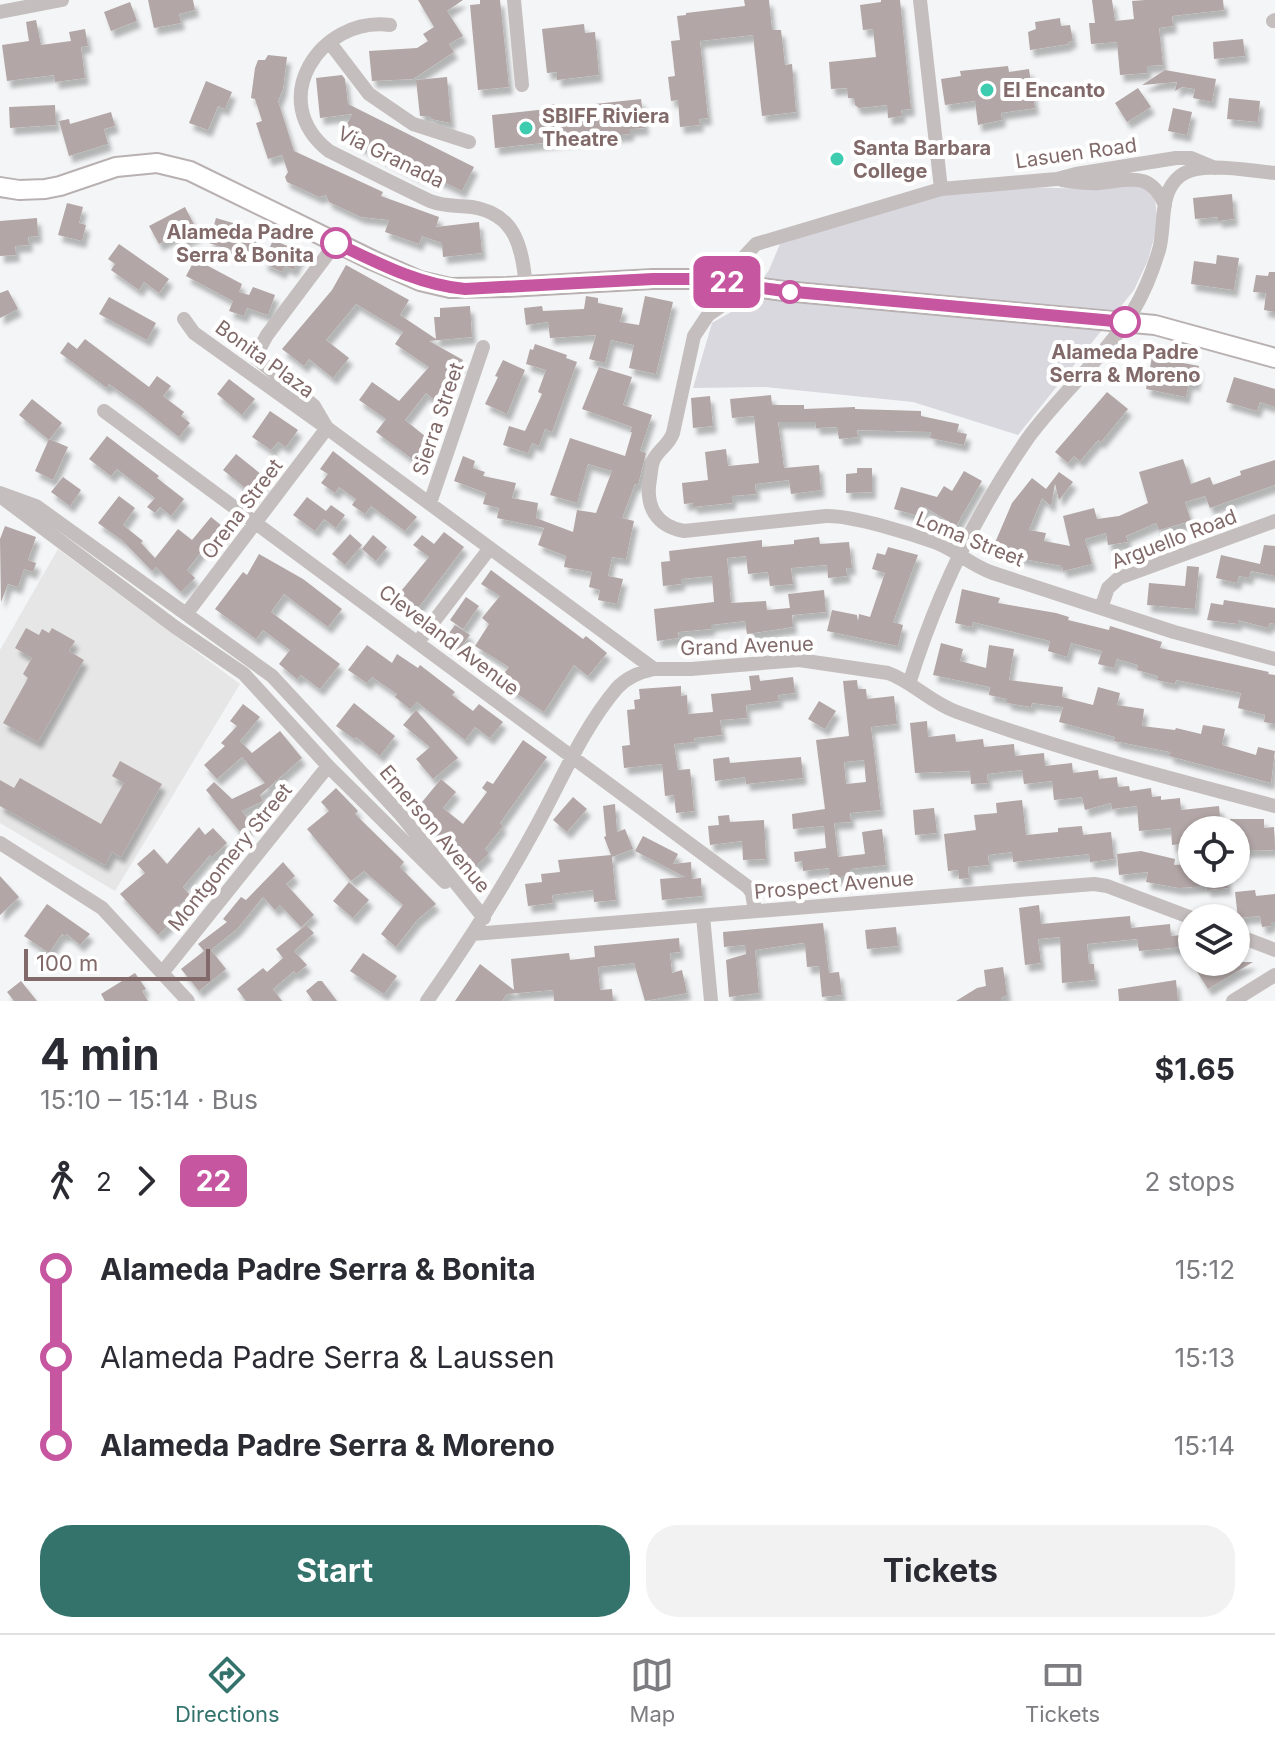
<!DOCTYPE html>
<meta charset="utf-8">
<style>
:root{--surface:#fff;--page:#f2f2f3;--text:#2b2b33;--muted:#7c7c81;--line:#e1e1e2;--accent:#34736c}
body{margin:0;font-family:Inter,sans-serif;background:var(--page);color:var(--text);height:100vh;display:flex;flex-direction:column;font-size:30px;white-space:nowrap}
*{box-sizing:border-box;margin:0}
p{font-size:26px;color:var(--muted)}
.icon{flex:none;width:44px;height:44px;fill:none;stroke:currentColor;stroke-width:2;stroke-linecap:round;stroke-linejoin:round}
.map{position:relative;height:1001px;overflow:hidden}
.sheet{display:flex;flex-direction:column;background:var(--surface);flex:1}
.sheet>*{flex:none}
.badge{padding:0 16px;border-radius:12px;font-size:28px;line-height:52px}
.controls{position:absolute;left:1178px;top:816px;display:grid;gap:16px}
.controls a{display:grid;place-items:center;width:72px;height:72px;border-radius:50%;background:var(--surface);box-shadow:0 2px 6px #0004;font-size:40px}
.scale{position:absolute;left:24px;bottom:20px;width:186px;box-sizing:border-box;padding-left:8px;border:4px solid #816a69;border-top:0;font-size:22px;line-height:28px;white-space:nowrap;color:#816a69;-webkit-text-stroke:6px #fff;paint-order:stroke}
.map>.badge{position:absolute;translate:-50% -50%;box-shadow:0 0 0 4px #fff}
.legs{display:flex;align-items:center;gap:12px;height:88px;padding:0 40px;font-size:26px}
.legs p{margin-inline-start:auto}
.headline{display:flex;align-items:center;justify-content:space-between;height:136px;padding:0 40px}
h1{font-size:44px;font-weight:700;line-height:60px}
.action{display:flex;gap:16px;margin-top:auto;padding:16px 40px}
.action a{flex:1;height:92px;border-radius:32px;background:var(--accent);color:#fff;font-size:32px;font-weight:700;line-height:92px;text-align:center}
.action a+a{background:var(--page);color:var(--text)}
ul{padding:0 40px;list-style:none}
li{display:flex;align-items:center;gap:28px;height:88px;font-size:30px}
li i{display:grid;place-items:center;width:12px;height:100%;margin:0 10px;background:currentColor}
li i::after{content:'';width:20px;height:20px;margin:-10px;border:6px solid;border-radius:50%;background:var(--surface)}
li p{margin-inline-start:auto}
li:first-child i{background:linear-gradient(#0000 50%,currentColor 0)}
li:last-child i{background:linear-gradient(currentColor 50%,#0000 0)}
.tab-bar{display:flex;justify-content:space-around;align-items:center;height:112px;border-top:2px solid var(--line);background:var(--surface);font-size:22px;color:var(--muted)}
.tab-bar a{display:grid;justify-items:center;gap:4px}
.tab-bar .selected{color:var(--accent)}
.map>svg:first-child{display:block}
.built{fill:#e7e6e7}
.green{fill:#d9d8df}
.building{fill:#b2a6a6;fill-rule:evenodd;filter:url(#shadow)}
.lines{fill:none;stroke-linecap:round;stroke-linejoin:round}
.secondary-casing{stroke:#b9b1b1;stroke-width:22}
.street{stroke:#c5bebe;stroke-width:14}
.secondary{stroke:#fff;stroke-width:18}
.line-1-casing{stroke:#fff;stroke-width:18}
.line-1{stroke:#c756a1;stroke-width:12}
.poi-dot{fill:#3eccb1;stroke:#fff;stroke-width:3}
.stop-1-dot{fill:#fff;stroke:#c756a1;stroke-width:4}
.labels{text-anchor:middle;stroke-width:8;stroke-linejoin:round;paint-order:stroke}
.poi-label{font-size:20px;font-weight:bold;fill:#816a69;stroke:#fff;text-anchor:start}
.street-label{font-size:20px;fill:#816a69;stroke:#fff}
.stop-label{font-size:20px;font-weight:bold;fill:#816a69;stroke:#fff;text-anchor:end}
</style>
<div class="map">
<svg width="1275" height="1001" viewBox="0 0 1275 1001">
<defs>
<filter id="shadow"><feDropShadow dx="4" dy="7" stdDeviation="2" flood-color="#0004"/></filter>
</defs>
<rect width="100%" height="100%" fill="#f4f5f6"/>
<path class="built" d="M58,549L240,684L115,891L0,823V650Z"/>
<path class="green" d="M1129,185L1145,188L1155,200L1158,223L1148,260L1134,290L1018,435L913,402L765,387L693,388L712,323L745,304L769,270L780,244L945,193L1023,187L1093,189Z"/>
<path class="building" d="M148,0H193L195,10L179,14L181,23L154,28Z
M418,0H463L447,11L463,36L449,44L454,52L413,79L372,81L369,51L417,48L428,41L423,34L434,27Z
M480,0H500L509,87L478,90L470,5L480,4Z
M744,0H769L772,30H781L785,65L792,64L796,112L762,116L753,35L700,41L708,118L699,119L700,125L680,127L678,100L671,101L668,77L675,76L671,41L680,40L677,16L686,15V13L745,6Z
M881,0H900L911,109L901,110L902,116L888,118L887,105L859,108L855,105L854,98H848L847,88L831,89L829,62L876,57L873,29L863,30L860,5L881,2Z
M1092,0H1112L1115,21L1134,19L1132,1L1145,0H1223L1224,10L1172,16L1173,26L1159,28L1163,65L1147,66V73L1120,75L1117,42L1091,44L1089,23H1095Z
M130,2L137,21L111,31L104,12Z
M1060,18L1061,26L1070,25L1073,41L1068,42L1069,44L1030,50L1028,32L1036,29L1035,22Z
M36,20L41,45L71,41L69,32L85,29L88,46L81,47L85,78L55,82L54,75L7,81L2,45L29,41L26,22Z
M584,24L585,33L595,32L599,75L557,80V72L547,73L542,29Z
M1243,39L1245,56L1214,59L1213,42Z
M268,55L287,57L283,89L278,101L294,151L383,192L381,196L439,217L436,227L479,222L482,253L443,257L442,243L422,236L419,244L385,232L389,220L361,217L329,202L326,195L319,197L287,182L285,177L288,172L282,155L268,159L256,123L262,121L255,99L251,98L255,68L258,60H265Z
M1008,66L1009,72L1029,69L1035,108L1001,113L1002,120L978,125L975,101L945,105L941,79L961,76L960,71Z
M1165,70L1216,79L1212,102L1193,98L1195,89L1182,87L1175,91L1177,82L1142,85Z
M342,75L345,79L348,104L474,167L462,191L425,173L422,178L341,136L352,114L320,118L316,78Z
M447,77L451,123L431,119L430,116H420L416,80Z
M206,81L232,92L225,109L218,106L208,130L189,123Z
M1138,88L1151,107L1127,122L1115,103Z
M1229,98L1260,101L1258,122L1227,119Z
M641,99L645,128L630,129V134L495,148L492,115L547,109L546,105L558,104V108Z
M55,105L56,125L10,128L9,107Z
M1173,108L1192,112L1187,135L1168,131Z
M111,112L115,126L104,129L108,144L69,156L59,121L69,119L70,124Z
M1232,194L1234,219L1218,221V217L1195,219L1193,198Z
M67,203L83,207L79,223L86,225L82,241L58,235Z
M185,207L199,234L183,242L179,234L159,244L149,226Z
M37,218L38,236L28,237L29,245L15,246L16,255L0,256V221Z
M216,218L233,223L232,227L256,234L250,256L209,243Z
M273,240L302,252L294,270L285,266L282,272L263,263Z
M119,244L169,279L159,293L144,282L139,290L111,270L115,264L108,259Z
M1217,255L1239,258L1234,290L1191,284L1194,261L1216,264Z
M195,259L242,284L239,292L249,295L253,287L275,295L268,315L247,308L244,316L229,311L233,301L186,276Z
M346,265L409,300L400,315L436,339L434,317H440V308L470,306L472,337L429,341L463,360L453,377L433,399L426,393L405,420L431,441L415,461L376,432L386,419L359,400L372,382L399,401L429,367L395,344L403,332L356,304L326,340L349,358L333,378L309,359L304,366L282,349L332,290Z
M1269,272H1275V312L1264,310L1266,293L1253,292L1256,275L1268,276Z
M8,290L18,309L0,318V293Z
M586,296L598,298V303L623,308L620,322L639,325L645,296L673,302L656,374L629,368L634,345L611,340L605,363L589,359L596,335L550,338L548,322L526,325L524,308L542,306L543,311L584,309Z
M109,297L156,323L147,340L99,314Z
M85,339L149,387L157,376L171,386L163,396L184,412L181,416L190,423L179,437L139,405L109,384L107,388L60,353L68,342L77,349Z
M535,344L567,355L566,358L577,362L552,432L545,429L539,446L532,443L528,453L503,445L509,426L525,431L542,394L538,392L546,370L526,364L530,349L533,350Z
M1152,357L1199,366L1196,384L1189,383L1186,397L1146,389Z
M503,360L525,370L507,414L485,404L498,377L495,376Z
M599,367L632,377L623,405L652,415L640,451L646,453L638,485L635,484L622,518L634,521L626,559L612,557L608,576L623,579L617,604L598,600L600,590L589,587L592,572L564,567L566,556L538,545L544,528L497,518L499,508L483,504L486,493L454,481L463,456L475,461L473,468L485,472L483,476L516,483L512,498L538,503L536,518L573,532L577,510L596,513L612,471L588,464L577,503L550,495L570,438L625,456L632,432H630L632,427L582,409Z
M1234,377L1275,389V407L1260,402L1257,411L1226,402Z
M229,379L255,399L242,415L217,394Z
M1107,392L1128,409L1101,442L1098,440L1080,461L1074,456L1068,463L1055,452Z
M771,395L772,405H804V409L855,407V409L921,411V416L959,424L957,432L967,434L964,445L930,438L931,432L857,430L858,437L839,439L837,427L816,428L815,422H778L784,468L819,465L821,490L791,494L789,480L755,484L756,494L732,496V503L693,507V503L684,504L682,483L708,480L705,452L726,449L728,466L759,463L754,416L732,418L730,399Z
M710,396L713,426L693,428L691,398Z
M32,399L62,423L49,440L19,415Z
M270,411L298,430L286,447L278,442L271,450L252,437Z
M107,436L159,476L157,478L184,499L171,516L160,507L155,513L147,507L155,498L117,469L111,476L89,459Z
M49,439L68,447L53,480L35,471Z
M333,451L417,517L405,531L371,506L365,514L352,505L356,499L339,487L335,493L321,483L328,474L320,469Z
M236,454L267,479L254,495L223,470Z
M1183,459L1191,484L1210,477L1213,485L1241,475L1240,471L1275,460V485L1210,508L1205,496L1185,502L1191,521L1159,530L1156,523L1126,536L1128,542L1108,545L1106,533L1085,539L1092,564L1063,571L1062,566L1024,559L994,545L1012,503L1032,478L1046,489L1059,472L1073,482L1059,500L1055,484L1051,506L1042,498L1029,530L1046,533L1044,541L1070,546L1063,516L1094,508L1097,519L1119,516L1148,503L1139,472Z
M857,468H872V492L846,493V474L857,473Z
M964,471L982,481L956,526L925,507L922,517L894,509L901,487L937,497L944,486L952,491Z
M63,477L81,490L70,506L51,492Z
M119,496L135,508L123,525L143,541L141,543L155,558L178,529L192,540L211,517L227,530L214,547L208,543L187,570L195,578L181,592L156,567L152,571L123,541L98,523Z
M307,497L326,511L331,505L345,515L336,528L324,519L315,531L293,515Z
M5,526L36,537L28,560L36,563L33,572L24,569L18,587L8,584L1,602L0,539Z
M444,532L464,547L416,611L397,596L429,557L413,545L422,535L434,544Z
M350,534L362,545L345,565L332,554Z
M373,535L387,547L376,561L362,549Z
M819,537L820,544L849,542L852,568H846L847,576L828,578L827,565L791,568L793,584L770,586L768,572L748,574L746,556L727,558L731,603L766,601L767,610L790,608L788,594L824,590L826,612L792,615L793,627L747,634L745,621L711,625V629L678,632L679,638L657,641L654,609L714,602L712,576L681,579V584L663,586L661,562L670,561L669,551L762,540V547L794,544V540Z
M1264,545L1275,546V576L1251,571L1249,578L1239,576L1237,583L1216,578L1221,555L1260,564Z
M888,547L918,555L893,622L903,625L898,646L827,631L832,610L857,615L858,621L859,614L870,617L885,573L872,569L877,553L885,555Z
M259,554L303,579L342,609L328,627L284,594L271,612L340,664L320,689L301,675L297,679L279,664L290,650L263,630L256,639L215,609L243,572L247,575Z
M1187,566L1199,567L1195,609L1147,605L1149,583L1185,586Z
M491,570L583,639L586,636L607,653L588,676L574,665L544,712L498,681L509,667L475,646L489,624L482,618L500,596L481,584Z
M962,589L1000,598L998,603L1056,613L1069,617L1068,620L1109,630L1110,626L1162,642L1160,648L1269,672L1268,674L1275,675V724L1264,722L1265,715L1238,708L1241,693L1176,680L1175,684L1157,680L1158,676L1137,670L1138,665L1117,659L1114,668L1098,664L1102,651L1071,643L1067,657L1048,651L1050,641L973,622L972,627L955,623Z
M466,597L479,606L463,629L450,620Z
M1224,600L1275,608V624L1270,623L1268,628L1238,620V624L1207,620L1211,603L1223,605Z
M455,625L470,635L458,651L443,641Z
M26,628L39,635L42,629L49,633L52,628L75,641L69,651L84,660L38,742L3,723L28,678L23,674L32,658L15,648Z
M941,643L963,649L960,661L986,668L989,645L1014,649L1009,680L1063,687L1062,697L1093,705L1098,687L1120,693L1117,705L1144,709L1142,726L1175,730L1176,728L1201,734L1203,725L1225,729L1222,745L1256,755L1258,747L1275,751L1271,783L1169,756L1170,752L1114,741L1115,737L1059,722L1063,707L1032,703L1031,707L1007,703V699L989,695L990,687L933,675Z
M367,645L392,663L397,654L418,668L420,665L455,692L452,695L473,711L479,704L503,722L490,738L475,727L465,740L417,702L410,709L395,697L397,694L372,677L367,683L348,670Z
M759,675L760,681L793,677L795,693L778,695L779,701L746,705L747,718L720,720L722,735L694,738L695,742L674,744L678,770L690,769L694,811L676,813L674,795L665,796L662,764L624,768L622,746L630,745L627,710L635,709L634,700L640,699L639,689L681,686V696L687,695L688,714L713,712L711,694L751,690L749,676Z
M857,680L858,689H866L867,699L894,696L897,724L871,727L881,810L850,813L851,822L834,823L838,857L865,854L862,832L882,829L886,865L850,869V876L830,878L829,868L803,871L802,861L795,862L794,852L826,848L824,826L793,829L792,814L825,809L816,740L849,736L843,681ZM864,760L866,782L846,784L844,762Z
M819,701L836,711L825,729L808,719Z
M354,703L395,736L380,756L356,737L354,739L336,726Z
M243,704L260,717L240,741L252,753L280,731L302,758L260,795L263,801L242,811L252,825L241,833L206,790L214,782L232,799L265,783L242,757L217,779L204,765L225,746L221,743L237,726L230,721Z
M416,710L458,758L433,779L416,759L430,747L403,725Z
M927,721L928,737L955,734L956,742L983,739L984,747L1014,744L1015,756L1044,753L1045,766L1072,763L1073,773L1098,770L1099,779L1117,777L1118,787L1129,786L1130,791L1151,788L1152,797L1161,796V800L1180,798L1181,810L1219,806L1221,826L1193,829L1192,843L1172,845L1171,828L1139,831L1137,806L1112,809L1111,803L1085,810L1082,797L1054,800L1052,781L1024,784L1022,770L987,774L988,783L971,784L970,771L915,773L910,723Z
M523,740L547,757L500,823L503,826L485,849L489,853L471,871L443,845L446,842L413,813L441,779L456,792L443,808L463,824L487,792L482,788L487,781L493,784Z
M729,757L730,763L801,757L803,778L746,784L745,777L715,781L713,759Z
M120,761L162,784L121,857L112,852L105,865L0,806V780L14,788L20,778L101,824L124,783L112,776Z
M336,788L358,811L355,814L404,862L400,867L436,904L417,920L396,947L381,934L403,905L364,871L351,881L307,829L329,811L321,802Z
M573,797L587,809L567,832L553,820Z
M1022,800L1026,835L1058,832V828L1082,826L1083,835L1111,832L1114,859L1090,862L1089,854L1013,862L1012,852L988,855L989,865L968,867L969,878L959,879L958,870L948,871L944,834L976,830L974,815L997,813L996,803Z
M615,804L617,832L625,829L633,849L612,857L616,900L594,902L593,890L552,895L553,903L528,906L525,884L542,882L541,874L560,872L558,860L611,855L604,837L606,836L603,806Z
M934,808L937,833L915,835L913,810Z
M729,815L730,822L764,820L766,859L743,860L742,841L710,845L708,826L719,825L718,816Z
M1230,819H1264V828L1274,827L1275,850L1240,851V843H1236V830H1230Z
M199,827L205,835L213,828L227,843L212,857L210,855L183,887L190,895L166,918L171,923L158,935L120,894L145,873L137,864L154,849L167,864Z
M643,836L678,854L673,864L691,862L692,879L701,878L702,896L662,900L660,879L685,877L635,851Z
M1141,851L1175,859L1174,865L1192,864V874H1226L1228,888L1207,890L1206,886L1179,888L1146,882L1148,872L1119,875L1117,854Z
M283,862L295,876L286,884L314,915L301,927L280,905L275,910L263,897L237,929L211,950L226,969L199,991L181,969L204,951L198,944L227,922L223,919L241,897L246,900Z
M0,876L19,897L0,915Z
M349,882L369,900L353,918L333,901Z
M1255,890L1256,896L1275,894V922H1271V926L1262,927L1260,916L1238,918L1235,892Z
M47,904L90,934L80,945L67,934L65,936L62,934L49,953L24,936Z
M1039,905L1041,924L1130,916L1131,928L1170,924L1171,936L1192,934V952L1182,953V947L1139,951L1137,939L1087,944L1089,964H1094L1095,980L1062,983L1060,937L1038,939L1041,963L1025,965L1019,908Z
M823,923L829,973L839,972L842,995L822,997L819,966L807,967L805,944L802,943L755,950L759,993L729,997L726,960L746,954L745,945L724,947L723,932Z
M306,925L314,933L294,951L307,965L296,974L294,971L273,989L282,1001H246L237,989L263,968L267,972L283,958L276,949Z
M896,927L898,946L867,949L865,930Z
M679,938L680,952L670,953L672,973L682,970L687,993L645,1001L634,963L598,967L600,990L612,989L613,1001H554L553,990L507,994L502,1001H455L480,964L514,990L511,959L569,953L570,960L595,957L594,946Z
M363,953L397,976L384,994L350,971Z
M1209,962H1253L1208,989L1196,970Z
M1003,967L1007,995L1001,998V1001H956L977,988L986,986L984,970Z
M135,973L146,989L142,991L148,1001H105L101,994Z
M1176,980L1178,1001H1119L1118,989Z
M21,981L37,1001H14L7,992Z
M322,981L337,1001H313L306,991L318,981Z"/>
<g class="lines">
<defs>
<path id="secondary" d="M0,187L19,190L45,189L60,186L116,167L157,163L190,171L372,260L420,281L450,288L507,287L653,279H695L784,291L1155,325L1275,358"/>
</defs>
<use href="#secondary" class="secondary-casing"/>
<path class="street" d="M514,0L522,85
M920,0L941,189
M0,12L62,0
M1273,21L1275,20
M390,25C320,16 265,101 329,151C363,168 396,185 430,201C445,207 457,205 472,207C517,214 522,249 526,287
M330,43L369,94L413,124L469,142
M1215,168L1191,158H1176L1076,174L1057,179L941,189L756,244L742,259L736,296L708,315L694,336L673,433C669,445 659,449 654,459C651,465 651,473 650,479C645,506 656,526 684,531L826,516C852,515 912,534 937,543C957,551 972,566 993,573L1174,632L1275,659
M1062,180C1075,182 1088,184 1100,183C1131,180 1150,171 1165,205
M336,243L267,335L255,357L314,406L327,428L654,669H691L799,660L888,673C913,682 931,703 957,712C1061,750 1168,778 1275,806
M184,319L194,333L327,428L187,613
M104,411L748,887L752,893L755,911
M0,493L36,506L272,676L401,815L484,918
M4,499L175,627L244,674L328,766L445,882
M430,503L483,347
M1101,608L1108,588L1119,578L1275,521
M418,642L490,548
M909,684C936,596 976,513 1028,438C1060,394 1104,358 1133,311C1144,293 1153,270 1159,250C1166,226 1158,193 1180,176C1200,160 1250,171 1275,173
M0,843L102,908L188,1001
M703,916L711,1001
M473,934L1094,884L1107,886L1192,918
M1236,935L1275,950
M162,973L328,766
M427,1001C467,944 504,886 537,825C562,779 583,728 617,688C627,677 640,672 654,669
M1233,1001L1275,975"/>
<use href="#secondary" class="secondary"/>
</g>
<g class="lines">
<defs>
<path id="line-1" d="M336,243C378,263 419,285 465,289L653,279H695L784,291L1125,322"/>
</defs>
<use href="#line-1" class="line-1-casing"/>
<use href="#line-1" class="line-1"/>
</g>
<g class="poi-dot">
<circle cx="987" cy="90" r="8"/>
<circle cx="526" cy="128" r="8"/>
<circle cx="837" cy="159" r="8"/>
</g>
<g class="stop-1-dot">
<circle cx="336" cy="243" r="14"/>
<circle cx="790" cy="292" r="10"/>
<circle cx="1125" cy="322" r="14"/>
</g>
<g class="labels">
<g class="poi-label">
<text x="1003" y="97">El Encanto</text>
<text x="542" y="123">SBIFF Riviera<tspan x="542" dy="23">Theatre</tspan></text>
<text x="853" y="155">Santa Barbara<tspan x="853" dy="23">College</tspan></text>
</g>
<g class="street-label">
<text transform="translate(1076 153) rotate(-8)" y="7">Lasuen Road</text>
<text transform="translate(391 157) rotate(26)" y="7">Via Granada</text>
<text transform="translate(265 359) rotate(36)" y="7">Bonita Plaza</text>
<text transform="translate(438 419) rotate(-71)" y="7">Sierra Street</text>
<text transform="translate(242 509) rotate(-53)" y="7">Orena Street</text>
<text transform="translate(970 539) rotate(22)" y="7">Loma Street</text>
<text transform="translate(1174 539) rotate(-21)" y="7">Arguello Road</text>
<text transform="translate(449 640) rotate(37)" y="7">Cleveland Avenue</text>
<text transform="translate(747 646) rotate(-2)" y="7">Grand Avenue</text>
<text transform="translate(435 829) rotate(50)" y="7">Emerson Avenue</text>
<text transform="translate(230 857) rotate(-51)" y="7">Montgomery Street</text>
<text transform="translate(834 885) rotate(-5)" y="7">Prospect Avenue</text>
</g>
<g class="stop-label">
<text x="314" y="239">Alameda Padre<tspan x="314" dy="23">Serra &amp; Bonita</tspan></text>
<text x="1125" y="359" text-anchor="middle">Alameda Padre<tspan x="1125" dy="23">Serra &amp; Moreno</tspan></text>
</g>
</g>
</svg>
<div class="controls">
<a><svg class="icon" aria-label="locate" viewBox="0 0 24 24"><circle cx="12" cy="12" r="6"/><path d="M12 2v4M12 18v4M2 12h4M18 12h4"/></svg></a>
<a><svg class="icon" aria-label="layers" viewBox="0 0 24 24"><path d="M12 4l9 5-9 5-9-5zM3 14l9 5 9-5"/></svg></a>
</div>
<div class="scale">100 m</div>
<b class="badge" style="left:727px;top:282px;background:#c756a1;color:#fff">22</b>
</div>
<section class="sheet">
<div class="headline"><div><h1>4 min</h1><p>15:10 – 15:14 · Bus</p></div><b>$1.65</b></div>
<div class="legs"><svg class="icon" aria-label="walk" viewBox="0 0 24 24"><circle cx="13" cy="4" r="2"/><path d="M13 8l-2 6 4 7M11 14l-3 7M7 12l3-4h3l4 4"/></svg>2<svg class="icon" aria-label="forward" viewBox="0 0 24 24"><path d="M9 5l7 7-7 7"/></svg><b class="badge" style="background:#c756a1;color:#fff">22</b><p>2 stops</p></div>
<ul>
<li><i style="color:#c756a1"></i><b>Alameda Padre Serra &amp; Bonita</b><p>15:12</p></li>
<li><i style="color:#c756a1"></i><span>Alameda Padre Serra &amp; Laussen</span><p>15:13</p></li>
<li><i style="color:#c756a1"></i><b>Alameda Padre Serra &amp; Moreno</b><p>15:14</p></li>
</ul>
<div class="action"><a>Start</a><a>Tickets</a></div>
</section>
<nav class="tab-bar">
<a class="selected"><svg class="icon" aria-label="directions" viewBox="0 0 24 24"><path d="M12 3l9 9-9 9-9-9zM9 14v-3h6M13 9l2 2-2 2"/></svg>Directions</a>
<a><svg class="icon" aria-label="map" viewBox="0 0 24 24"><path d="M3 6l6-2 6 2 6-2v14l-6 2-6-2-6 2zM9 4v14M15 6v14"/></svg>Map</a>
<a><svg class="icon" aria-label="tickets" viewBox="0 0 24 24"><path d="M3 7h18v10H3zM15 7v10"/></svg>Tickets</a>
</nav>
